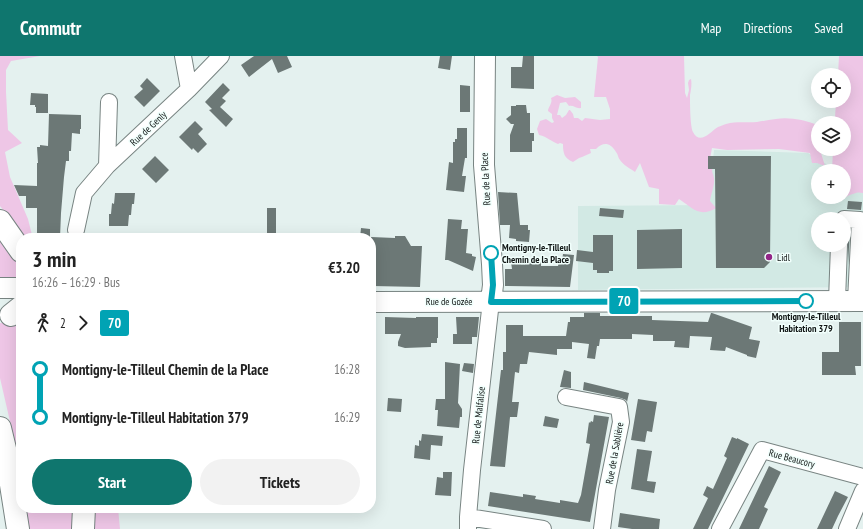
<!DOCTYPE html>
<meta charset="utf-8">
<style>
:root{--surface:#fff;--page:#f2f2f2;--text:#222;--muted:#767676;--accent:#0f766e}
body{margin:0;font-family:"PT Sans Narrow",sans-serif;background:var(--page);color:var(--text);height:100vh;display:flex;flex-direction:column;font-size:15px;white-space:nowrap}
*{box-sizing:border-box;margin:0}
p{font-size:13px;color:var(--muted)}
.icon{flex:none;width:22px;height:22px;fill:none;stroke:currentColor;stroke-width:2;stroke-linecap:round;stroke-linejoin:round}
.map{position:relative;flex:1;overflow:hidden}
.sheet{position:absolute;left:16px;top:177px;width:360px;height:280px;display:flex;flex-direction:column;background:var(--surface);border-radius:16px;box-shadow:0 4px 16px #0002}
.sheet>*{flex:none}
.badge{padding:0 8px;border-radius:3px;font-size:14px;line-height:26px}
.buttons{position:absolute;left:811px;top:12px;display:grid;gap:8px}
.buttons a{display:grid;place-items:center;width:40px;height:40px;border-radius:50%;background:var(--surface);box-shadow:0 4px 16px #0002;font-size:20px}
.map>.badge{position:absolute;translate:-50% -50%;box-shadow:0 0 0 2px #fff}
.legs{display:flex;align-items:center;gap:6px;height:44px;padding:0 16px;font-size:13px}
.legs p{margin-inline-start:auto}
.headline{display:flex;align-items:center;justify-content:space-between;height:68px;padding:0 16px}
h1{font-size:22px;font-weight:800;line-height:30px}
.cta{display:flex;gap:8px;margin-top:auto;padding:8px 16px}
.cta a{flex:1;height:46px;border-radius:24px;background:var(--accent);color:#fff;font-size:16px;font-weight:800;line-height:46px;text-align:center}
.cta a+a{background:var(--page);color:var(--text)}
ul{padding:0 16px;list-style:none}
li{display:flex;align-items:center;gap:14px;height:48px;font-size:15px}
li i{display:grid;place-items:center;width:6px;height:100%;margin:0 5px;background:currentColor}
li i::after{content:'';width:10px;height:10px;margin:-5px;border:3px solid;border-radius:50%;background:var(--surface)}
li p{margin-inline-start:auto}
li:first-child i{background:linear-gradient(#0000 50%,currentColor 0)}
li:last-child i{background:linear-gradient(currentColor 50%,#0000 0)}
header{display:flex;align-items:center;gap:24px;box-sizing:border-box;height:56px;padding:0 20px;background:var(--accent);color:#fff}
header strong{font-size:19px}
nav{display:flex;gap:22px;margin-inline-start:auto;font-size:14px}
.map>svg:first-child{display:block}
.built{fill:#d2e9e4;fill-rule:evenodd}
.green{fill:#eec6e6}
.building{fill:#6c7876}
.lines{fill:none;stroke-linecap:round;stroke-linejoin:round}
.minor-tunnel{stroke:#c4d0ce;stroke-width:16;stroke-dasharray:16 8;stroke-linecap:butt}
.minor-casing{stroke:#788482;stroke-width:18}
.major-casing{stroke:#788482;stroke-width:22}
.highway-casing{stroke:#788482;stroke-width:24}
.minor{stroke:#fff;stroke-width:16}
.major{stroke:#fff;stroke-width:20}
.highway{stroke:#fff;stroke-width:22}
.line-1-casing{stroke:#fff;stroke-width:9}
.line-1{stroke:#00a3b4;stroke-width:6}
.stop-1-dot{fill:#fff;stroke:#00a3b4;stroke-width:2}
.poi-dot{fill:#932587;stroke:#f1fffc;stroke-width:1.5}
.labels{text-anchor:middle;stroke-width:3;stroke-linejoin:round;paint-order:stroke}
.street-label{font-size:10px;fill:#111615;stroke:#f1fffc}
.stop-label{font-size:10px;font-weight:bold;fill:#111615;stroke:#f1fffc;text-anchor:start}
.poi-label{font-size:10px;fill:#111615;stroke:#f1fffc;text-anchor:start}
</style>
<header>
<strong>Commutr</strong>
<nav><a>Map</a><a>Directions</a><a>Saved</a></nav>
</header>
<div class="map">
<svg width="863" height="473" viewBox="0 0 863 473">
<rect width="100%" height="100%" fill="#e4f1ef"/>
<path class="built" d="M714,94L808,97L838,115H818V141H844L863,130V231L578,234V150L708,149ZM818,163H844V189H818Z"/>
<path class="green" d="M0,0H40L11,5L6,14V36L8,74L22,87L5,96L10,121L28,163L32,179L37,182H25L0,150Z
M597,0H684L685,37L687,42L689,34L688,27L689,24L691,23C692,28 691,34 690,39C690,45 690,70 693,76C700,90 711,75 718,71C721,70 723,69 726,68C737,65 747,67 757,66C763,65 769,64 776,63C790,61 804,64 818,69V93H825V96L821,97L825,110L817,107H812L810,97L779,93L727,94L712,92L709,108L713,110C711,117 713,116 714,122C715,129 711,138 710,145L716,152C699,162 693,152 679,143L675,149L659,148V133L649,131L640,107L635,116C631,113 623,109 620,104C618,102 618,98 616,96C610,86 603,86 596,93H590L591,97L582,101L579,102L573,106C564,102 563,97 563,88L560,87L558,88C550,85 548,81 539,79L537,73L540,65L546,63L552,67L554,66L552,62V58L548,55C548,51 553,47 551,42L557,39L565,42L575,41L581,46V52C576,53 574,49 569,50L566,46L560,47L557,59H560L562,62L566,59L569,54H570L573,58L574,62H578L582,65L585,62L600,64L610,63V53L606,41H594L598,1Z
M839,0H863V137C861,137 858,136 856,137C847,139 839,147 830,141H844V115H832L833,93H844V67H833L835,62L836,45H844V19H838Z
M0,181L17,205L18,223L0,224Z
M0,267H21V413L0,322Z
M26,452H76L75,473H29Z
M92,452H118L120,473H91Z"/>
<path class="building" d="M254,0H287L292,11L278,17L272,3L249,21L241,9Z
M440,0H452L450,14L438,12Z
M523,0H534V33L511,32V11H522Z
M147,22L160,35L144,51L134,41L143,33L140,30Z
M223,27L230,34L222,42L226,45L220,51L233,63L226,71L209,54L212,53L205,46Z
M460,29L470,30V56H460Z
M31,37L48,38V57H36V51H35V49H30Z
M516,49H526L527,57H530V77H534V85H532V96H510V79L514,68H511L506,63L511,59V50H516Z
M49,58L81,59V73H80V78L72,77L71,95H69V105H66L64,121L61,157L60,182H50V178L37,177V152H26V140H19L14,129L37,130V107H38L37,91H40V89L48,90Z
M195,65L203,73L198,78L207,88L198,97L193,92L192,94L179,81Z
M457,72H467V102H465L462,120H466L464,136L446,134L449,106L453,107V86H455V83H457Z
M155,100L169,114L156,127L142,113Z
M708,100H771L770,206L764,212H716L715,113H708Z
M498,136L517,137L520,169H528V174H530L529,186L516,185V183L509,182L510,169H500Z
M115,137H135L134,148H132L131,159H129L128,170H109V158H111L112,147L114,148Z
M848,145L862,146L861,154L847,153Z
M267,152H276V180H267Z
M600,152L624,154L623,162L599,160Z
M448,163L462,164L461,173H468L466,197L472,198V200L476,201L473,215L448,204H445Z
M361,172L370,173V182H360Z
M682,173V212L637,213V174Z
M847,173H850L848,209V189L847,184Z
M593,179H613V215H609V217H597V214H593V207L576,205L577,194L593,196Z
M395,180H405L411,190H422L420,231L373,230V192H371V181L395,182Z
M563,198L574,199L570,231L505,230V213H512L511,206H541V210H558L559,205H562Z
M584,257H600V260H652V264L708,266L711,257H712L752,271L749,283L760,285L756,302L747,300V299L726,291L725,295L710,294L712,281L690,280L689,292L674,291L675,285H653V279L632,278V283H600L599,290H597L595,303L587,302L589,288L572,286V293H557V299L529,296L527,308H520L519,317L515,316L512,346H519L517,361H510L505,411L490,410L501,314H503V296H506V269H523V280H566L568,266H570V261H584Z
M385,261L416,262V261H438V282H437V287H431V291L405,292L398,290V286L401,278H385Z
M456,261H479L477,281H472V288H453V278H457Z
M839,266H861V310H855L856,319H822V296H839Z
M445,306L460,308L458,347L462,353V361H460L459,372L437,370L438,354H435L436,343H445Z
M464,307L474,308L473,317L462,315Z
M564,314L571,316V332L560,331Z
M584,326L629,337L627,346L626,344L621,342L583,334Z
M388,342L402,343L401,356L387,355Z
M638,343L657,346L652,376L647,375L645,386L631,384Z
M594,359L609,361L590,466L488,450L490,436L523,441V438L536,440L535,443L560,447V444L578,447L581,439L590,388L586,387L589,366L590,367L591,365L593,366Z
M545,360L559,363L557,372L543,370Z
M422,378L443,380L442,390L431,389L430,404L414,402L415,389L419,390V384L421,385Z
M732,381L737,383V382L749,388L708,473H693L708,442L703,439L707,430L713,433L727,402L724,400Z
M637,393L652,395L647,425L656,426L654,437L631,433Z
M769,410L781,416L764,451L768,453L759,473H739Z
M443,416H452L451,440L435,439L437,421L443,422Z
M835,435L848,441L838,460L832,473H817Z
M620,457L660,463L659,473H632L618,471Z"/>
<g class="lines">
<path class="minor-tunnel" d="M844,174L859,175"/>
<defs>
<path id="minor" d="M183,0L189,33
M107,110L109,46
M844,163L860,164L856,245
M76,174L84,137L107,110L189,33L221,0
M837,245L839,189
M566,341L619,351L621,366L607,434L602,473
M468,461L543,473
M468,473V461L472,414L491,245
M720,473L762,394L863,421
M847,473L863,435"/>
<path id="major" d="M485,0L484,109L492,208L493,229L491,245
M0,232H21
M371,246L863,245"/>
<path id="highway" d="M0,165L21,195
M11,259L21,251
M0,372L6,397L18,473
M83,473L84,452"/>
</defs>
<use href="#minor" class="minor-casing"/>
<use href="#major" class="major-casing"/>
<use href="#highway" class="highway-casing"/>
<use href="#minor" class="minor"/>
<use href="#major" class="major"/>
<use href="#highway" class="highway"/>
</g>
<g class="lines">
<defs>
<path id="line-1" d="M491,197L493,229L491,246L806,245"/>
</defs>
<use href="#line-1" class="line-1-casing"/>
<use href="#line-1" class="line-1"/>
</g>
<g class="stop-1-dot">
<circle cx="491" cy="197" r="7"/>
<circle cx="806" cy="245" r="7"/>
</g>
<circle class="poi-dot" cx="769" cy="201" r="4"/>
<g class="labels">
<g class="street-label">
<text transform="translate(148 72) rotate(-43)" y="4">Rue de Genly</text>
<text transform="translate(485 123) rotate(-93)" y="4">Rue de la Place</text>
<text x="449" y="249">Rue de Gozée</text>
<text transform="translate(478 359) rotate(-84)" y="4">Rue de Malfalise</text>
<text transform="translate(614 397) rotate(-80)" y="4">Rue de la Sablière</text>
<text transform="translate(792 402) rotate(15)" y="4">Rue Beaucory</text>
</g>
<g class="stop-label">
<text x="502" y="195">Montigny-le-Tilleul<tspan x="502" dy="12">Chemin de la Place</tspan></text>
<text x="806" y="264" text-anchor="middle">Montigny-le-Tilleul<tspan x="806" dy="12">Habitation 379</tspan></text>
</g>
<g class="poi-label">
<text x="777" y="205">Lidl</text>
</g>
</g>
</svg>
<div class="buttons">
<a><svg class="icon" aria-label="locate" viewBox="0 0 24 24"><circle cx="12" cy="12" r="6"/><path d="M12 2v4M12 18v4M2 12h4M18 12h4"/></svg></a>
<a><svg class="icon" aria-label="layers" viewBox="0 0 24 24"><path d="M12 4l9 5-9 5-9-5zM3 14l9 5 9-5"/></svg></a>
<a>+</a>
<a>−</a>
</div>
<b class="badge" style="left:624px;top:245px;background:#00a3b4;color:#fff">70</b>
<section class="sheet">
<div class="headline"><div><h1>3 min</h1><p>16:26 – 16:29 · Bus</p></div><b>€3.20</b></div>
<div class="legs"><svg class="icon" aria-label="walk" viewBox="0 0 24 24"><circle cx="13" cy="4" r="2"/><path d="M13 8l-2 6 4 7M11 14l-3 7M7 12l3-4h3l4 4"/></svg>2<svg class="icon" aria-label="forward" viewBox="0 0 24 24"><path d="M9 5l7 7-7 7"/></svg><b class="badge" style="background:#00a3b4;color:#fff">70</b></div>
<ul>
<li><i style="color:#00a3b4"></i><b>Montigny-le-Tilleul Chemin de la Place</b><p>16:28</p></li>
<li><i style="color:#00a3b4"></i><b>Montigny-le-Tilleul Habitation 379</b><p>16:29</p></li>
</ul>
<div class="cta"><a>Start</a><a>Tickets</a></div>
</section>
</div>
